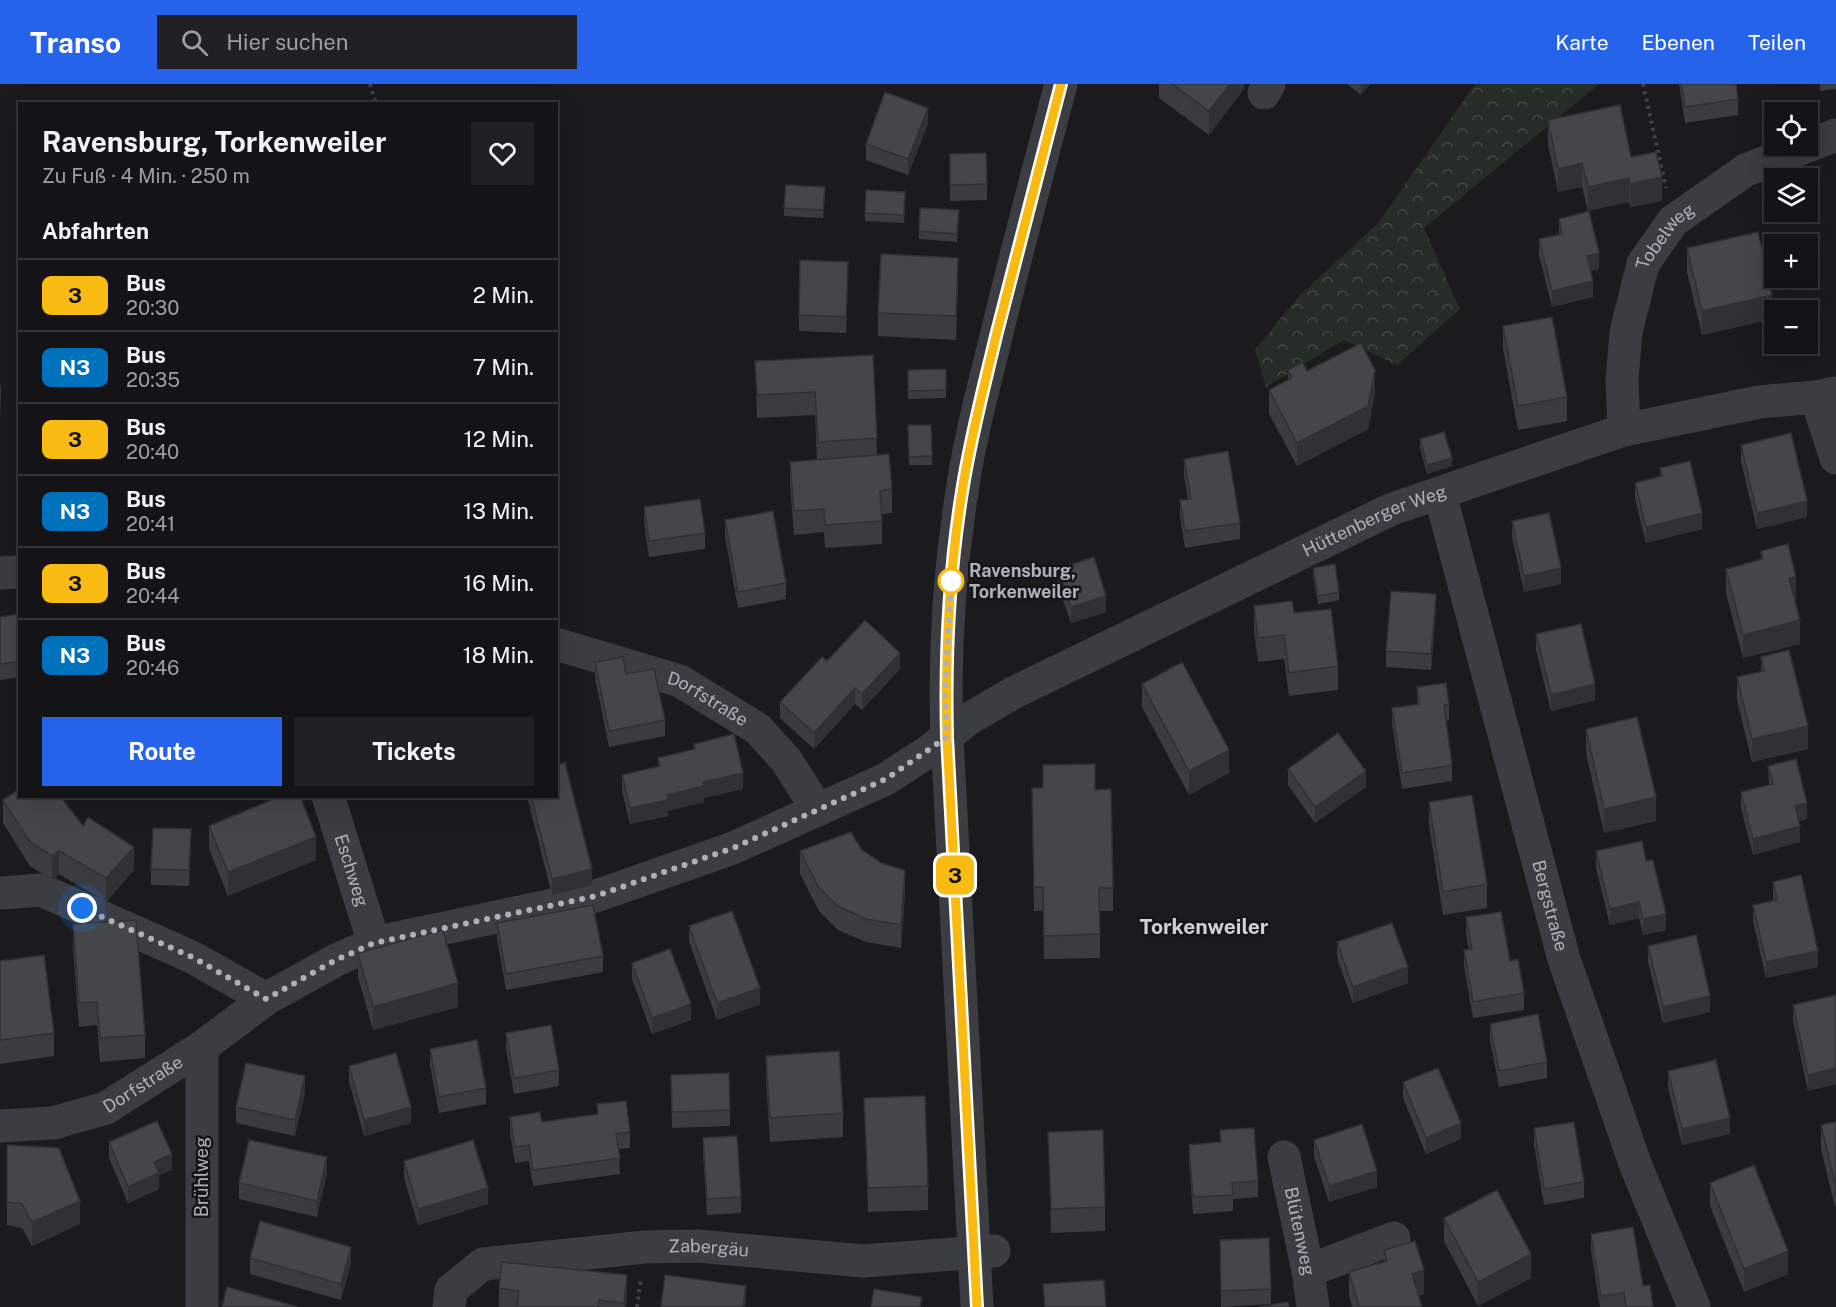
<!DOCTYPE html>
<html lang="de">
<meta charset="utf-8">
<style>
:root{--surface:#141416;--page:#212123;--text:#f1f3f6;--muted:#9d9ea1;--line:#333335;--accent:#2563eb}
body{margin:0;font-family:"Public Sans",sans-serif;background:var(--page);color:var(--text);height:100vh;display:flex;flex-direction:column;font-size:22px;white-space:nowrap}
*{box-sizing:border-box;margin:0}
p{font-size:20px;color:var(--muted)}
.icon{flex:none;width:33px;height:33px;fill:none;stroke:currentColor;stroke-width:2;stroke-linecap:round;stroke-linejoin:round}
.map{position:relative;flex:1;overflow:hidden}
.panel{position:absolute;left:18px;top:18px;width:540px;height:696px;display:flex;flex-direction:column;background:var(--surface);border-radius:0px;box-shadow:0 6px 24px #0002,0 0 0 2px var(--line)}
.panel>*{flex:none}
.badge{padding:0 12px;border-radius:9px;font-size:21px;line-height:39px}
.fabs{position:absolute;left:1764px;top:18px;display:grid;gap:12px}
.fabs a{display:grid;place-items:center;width:54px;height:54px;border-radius:0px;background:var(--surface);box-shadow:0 6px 24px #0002,0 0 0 2px var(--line);font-size:30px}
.you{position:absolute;width:30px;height:30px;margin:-15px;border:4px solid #fff;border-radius:50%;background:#1a73e8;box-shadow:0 0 0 9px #1a73e833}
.map>.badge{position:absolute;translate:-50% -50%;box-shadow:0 0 0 3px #fff}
h2{padding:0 24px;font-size:22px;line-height:54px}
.round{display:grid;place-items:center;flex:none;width:63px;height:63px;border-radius:0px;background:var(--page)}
.headline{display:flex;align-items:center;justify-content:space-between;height:102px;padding:0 24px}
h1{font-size:28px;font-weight:700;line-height:45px}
.cta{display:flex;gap:12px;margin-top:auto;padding:12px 24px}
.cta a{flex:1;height:69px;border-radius:0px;background:var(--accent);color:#fff;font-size:24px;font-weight:700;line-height:69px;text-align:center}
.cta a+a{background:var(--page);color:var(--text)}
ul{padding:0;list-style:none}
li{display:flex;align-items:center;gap:18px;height:72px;padding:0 24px;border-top:2px solid var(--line)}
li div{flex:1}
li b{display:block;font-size:22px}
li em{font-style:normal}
li .badge{min-width:66px;font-weight:700;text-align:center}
header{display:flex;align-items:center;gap:36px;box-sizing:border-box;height:84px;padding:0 30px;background:var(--accent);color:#fff}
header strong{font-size:28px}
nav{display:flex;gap:33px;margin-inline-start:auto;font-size:21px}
.search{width:420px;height:54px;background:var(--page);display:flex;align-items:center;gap:15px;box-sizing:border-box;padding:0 21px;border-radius:0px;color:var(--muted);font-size:22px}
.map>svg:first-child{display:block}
.forest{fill:url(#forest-crowns)}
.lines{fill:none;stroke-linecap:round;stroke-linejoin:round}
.path{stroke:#424349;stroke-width:4;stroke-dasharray:3 4.5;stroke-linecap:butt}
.minor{stroke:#3c3d42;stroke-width:33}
.wall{fill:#3b3c40}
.shaded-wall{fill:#303134}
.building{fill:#45464a;stroke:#303134;stroke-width:1.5}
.line-casing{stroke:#fff;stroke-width:14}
.line{stroke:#f9ba12;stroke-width:9}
.walk{stroke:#aeb1bc;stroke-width:6;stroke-dasharray:0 10.8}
.stop-dot{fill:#fff;stroke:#f9ba12;stroke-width:3}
.labels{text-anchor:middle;stroke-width:5;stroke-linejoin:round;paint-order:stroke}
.street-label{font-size:18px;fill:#aeb1bc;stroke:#161618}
.stop-label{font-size:18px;font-weight:bold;fill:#aeb1bc;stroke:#161618;text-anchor:start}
.quarter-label{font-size:21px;font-weight:bold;fill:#cfd1d8;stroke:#161618}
</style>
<header>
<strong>Transo</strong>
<div class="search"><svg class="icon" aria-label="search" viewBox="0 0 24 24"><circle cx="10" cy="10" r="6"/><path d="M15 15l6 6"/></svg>Hier suchen</div>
<nav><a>Karte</a><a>Ebenen</a><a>Teilen</a></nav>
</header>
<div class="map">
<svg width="1836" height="1223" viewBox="0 0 1836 1223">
<defs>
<pattern id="forest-crowns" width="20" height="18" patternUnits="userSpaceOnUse" patternTransform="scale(1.5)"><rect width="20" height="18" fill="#252d26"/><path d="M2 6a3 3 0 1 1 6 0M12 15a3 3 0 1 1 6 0" fill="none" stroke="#424944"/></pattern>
</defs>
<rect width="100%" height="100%" fill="#1b1b1d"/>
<path class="forest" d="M1475,0H1599L1424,144L1460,225L1397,281L1344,256L1266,303L1255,266L1298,213L1379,138Z"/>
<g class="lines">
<path class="path" d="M370,0L376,20
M1643,0L1666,104
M637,1223L641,1194"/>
<g class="minor">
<path d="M1264,9L1269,0"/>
<path d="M1816,313L1836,374"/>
<path id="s1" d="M1624,346L1622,296L1626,248L1643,180L1673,137L1746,86L1836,51"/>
<path id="s2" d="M1440,410L1564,875L1636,1082L1694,1223"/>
<path d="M0,489L20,488"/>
<path id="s3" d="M556,560L680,597L758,645L786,676L818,726"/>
<path id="s4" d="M328,712L374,859"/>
<path d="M2,809L41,806L192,873L266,915"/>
<path id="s5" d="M0,1042L53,1039L106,1024L202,963L266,915L336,876L374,859L596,812L733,764L886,695L929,667L967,636L1015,608L1392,425L1624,346L1759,318L1816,313L1836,309"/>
<path id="s6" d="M1284,1073L1308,1187L1313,1223"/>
<path d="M1308,1187L1394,1154"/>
<path d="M202,1223V963"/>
<path id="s7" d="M449,1223L451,1206L483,1180L645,1163L697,1162L863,1177L994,1167"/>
<path d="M977,1223L947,653C944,571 949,488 962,408C969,358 982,309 994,261C1015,173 1038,87 1061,0"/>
</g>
</g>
<path class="wall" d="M1159,0H1244V5L1209,51L1159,14Z
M1347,0H1370L1361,11Z
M1679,0H1736L1738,15V31L1685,39Z
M1820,0H1836V5L1820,7Z
M1548,36L1631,73L1662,117L1630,123L1629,118L1588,127L1582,103L1558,108L1548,60Z
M928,40L908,91L866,76V60Z
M950,70L987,100V116L950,117Z
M825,111L823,134L784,132V124Z
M905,117L904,139L865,137V129Z
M959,135L957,158L919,155V147Z
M1559,135L1599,185L1591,187L1593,213L1552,223L1539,171V155L1559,151Z
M1687,164L1772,235L1702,251L1687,188Z
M848,194L846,249L799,247V231Z
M958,197L956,256L878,252V229Z
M1503,242L1567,313V337L1518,346L1503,265Z
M873,271L877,371L892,405V429L882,430V460L825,464L824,448L794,451L790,401V378L817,376L815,331L757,334L755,277Z
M946,285V314L908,315V286Z
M1288,286L1307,287L1375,309L1368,345L1297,382L1269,330V306L1288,297Z
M0,299L1,305L0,335Z
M908,341H931L932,381H909Z
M1420,355L1452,382L1427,390L1420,364Z
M1741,361L1807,433L1757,445L1741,377Z
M1184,375L1240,439V455L1185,464L1180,432V416L1188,415L1184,391Z
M1660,384L1702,445L1646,459L1635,415V399L1660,393Z
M644,423L705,449V465L649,473L644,439Z
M725,436L786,499V515L738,524L725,452Z
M1512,437L1561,500L1524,508L1512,453Z
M1761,467L1796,516L1794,517L1800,560L1743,574L1726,509V485L1761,476Z
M1313,484L1339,508V516L1318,520L1313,492Z
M1058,485L1106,528L1071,539L1058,501Z
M20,514V593L0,596V533L17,530V515Z
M1254,522L1338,582V606L1289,612L1284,575L1258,578L1254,546Z
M1436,526L1431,586L1386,583V567Z
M1536,550L1595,616L1551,627L1536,566Z
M1761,573L1808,665L1752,678L1737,616V593L1761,587Z
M827,577L900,585L862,626L855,620L814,665L780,634V618Z
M595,578L665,636V652L609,663L595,594Z
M1142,600L1229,689L1189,711L1142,623Z
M1417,603L1449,620V636L1446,637L1452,681V697L1402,705L1392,640V624L1417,620Z
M1586,645L1656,737L1604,749L1586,669Z
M694,660L743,705L704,714V718L668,727V732L630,740L622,707V691L658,682V674L694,666Z
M1043,681L1095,706L1113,804V827H1100V874L1044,875L1043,827H1034L1032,728L1043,704Z
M1768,682L1807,735L1799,737L1800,758L1753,771L1741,724V708L1769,701Z
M1288,685L1366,703L1315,739L1288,701Z
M527,712H556L592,801L552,811Z
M3,716L83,742L134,786L106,818L59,790L52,796L30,782L3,739Z
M1429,718L1487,800V824L1443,831L1429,741Z
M209,742L316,776L228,812L209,765Z
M191,761L189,802L151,801V785Z
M861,765L905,810L901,864L866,858L838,846L819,827L800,790V767Z
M1596,767L1646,777L1666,846L1643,851L1639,834L1610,841L1596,784Z
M1773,798L1818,883L1766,894L1753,837V821L1773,816Z
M1466,833L1524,909V926L1473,934L1464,882V866H1469L1466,849Z
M497,839L603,872V888L506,906L497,855Z
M73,840L145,951V974L100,978L97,941L79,943L73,864Z
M689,842L760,920L717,936L689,858Z
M1337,858L1408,899L1353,919L1337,874Z
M1648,862L1710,928L1663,939L1648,878Z
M358,869L458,923L373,946L358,893Z
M0,877L54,949V972L0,980Z
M632,879L691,936L652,950L632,895Z
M1836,911V1000L1808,1007L1793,937V921Z
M1490,940L1547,978V994L1499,1003L1490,956Z
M506,949L559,986V1002L514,1010L506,965Z
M430,965L486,1004V1020L439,1029L430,981Z
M766,972L843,1029V1053L770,1058L766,996Z
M349,982L411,1039L364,1052L349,998Z
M1668,987L1730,1050L1682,1061L1668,1003Z
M671,991L730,1026V1042L672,1044Z
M1403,998L1461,1055L1426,1070L1403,1014Z
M305,1008L295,1052L236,1039V1023Z
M864,1014L928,1102V1126L868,1128Z
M597,1020L630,1048V1064L619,1065L620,1090L533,1102L529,1077L515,1079L510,1049V1033L542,1038L597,1031Z
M1836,1038L1835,1123L1821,1065V1041Z
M1534,1044L1584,1098V1114L1544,1121L1534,1061Z
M1220,1046L1258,1097V1113L1233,1115V1127L1193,1130L1189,1077V1061L1220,1058Z
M1048,1048L1105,1123V1147L1051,1149Z
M703,1054L741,1113V1129L707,1131L703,1070Z
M1314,1056L1377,1103L1329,1118L1314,1072Z
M109,1058L172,1086L159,1091V1105L128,1119L109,1074Z
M7,1061L80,1140L32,1162L22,1144L7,1141Z
M404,1077L488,1120L418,1141L404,1094Z
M327,1089L317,1133L239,1115V1099Z
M1710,1099L1788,1190L1744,1208L1710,1122Z
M1444,1134L1531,1194L1478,1222L1444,1157Z
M1591,1150L1643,1202L1653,1223H1600L1591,1166Z
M1220,1156L1271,1205V1220L1221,1223Z
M1384,1166L1424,1210L1418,1212L1422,1223H1352L1349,1212V1188L1384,1178Z
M250,1174L351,1179L341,1216L250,1190Z
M499,1204L627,1215L626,1223H499Z"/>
<path class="shaded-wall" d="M1230,0H1244V5L1209,51V27Z
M1361,0H1370L1361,11Z
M928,24V40L908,91V75Z
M1582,79V103L1558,108V85Z
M1662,93V117L1630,123V100Z
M1629,94V118L1588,127V103Z
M1599,169V185L1587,188V172Z
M958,174V197L956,256V232Z
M1593,197V213L1552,223V207Z
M1772,211V235L1702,251V227Z
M1375,286V309L1368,345L1297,382V359Z
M1452,374V382L1427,390V381Z
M1807,417V433L1757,445V429Z
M1702,429V445L1646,459V443Z
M1561,484V500L1524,508V492Z
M1796,493V516L1789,518V494Z
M1436,510V526L1431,586V570Z
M1106,512V528L1071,539V523Z
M1800,536V560L1743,574V551Z
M900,569V585L862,626V610Z
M1595,600V616L1551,627V611Z
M855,604V620L814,665V649Z
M1808,642V665L1752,678V655Z
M1229,666V689L1189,711V687Z
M1366,687V703L1315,739V723Z
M743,689V705L704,714V718L668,727V732L630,740V724L703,698Z
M1656,713V737L1604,749V725Z
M1807,719V735L1795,738V722Z
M1800,742V758L1753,771V755Z
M316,753V776L228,812V788Z
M134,763V786L106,818V794Z
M59,767V790L52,796V772Z
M592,785V801L552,811V795Z
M905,786V810L901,864V841Z
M1639,818V834L1610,841V825Z
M1666,830V846L1643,851V835Z
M1818,867V883L1766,894V878Z
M1408,883V899L1353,919V903Z
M458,899V923L373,946V923Z
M760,904V920L717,936V919Z
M1710,912V928L1663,939V923Z
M691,920V936L652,950V934Z
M1836,984V1000L1808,1007V991Z
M305,992V1008L295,1052V1036Z
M411,1023V1039L364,1052V1036Z
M1730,1034V1050L1682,1061V1045Z
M1461,1039V1055L1426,1070V1054Z
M172,1070V1086L159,1091V1105L128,1119V1103L154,1078Z
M327,1073V1089L317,1133V1117Z
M1377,1087V1103L1329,1118V1102Z
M1835,1099H1836V1122L1835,1123Z
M488,1104V1120L418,1141V1125Z
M80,1117V1140L32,1162V1138Z
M351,1163V1179L341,1216V1200Z
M1788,1167V1190L1744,1208V1185Z
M1531,1170V1194L1478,1222V1198Z
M1424,1186V1210L1412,1213V1190Z
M627,1191V1215L626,1223H624Z
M746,1202V1218L745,1223H743Z"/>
<path class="building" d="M1172,0H1230L1209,27Z
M1681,0H1736L1738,15L1685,23Z
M885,8L928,24L908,75L866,60Z
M1620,21L1631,73L1656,68L1662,93L1630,100L1629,94L1588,103L1582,79L1558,85L1548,36Z
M986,69L987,100L950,101V70Z
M786,101L825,103L823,126L784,124Z
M866,106L905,108L904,131L865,129Z
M920,124L959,126L957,150L919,147Z
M1589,127L1599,169L1587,172L1593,197L1552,207L1539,155L1562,150L1559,135Z
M1758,148L1772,211L1702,227L1687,164Z
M881,170L958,174L956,232L878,229Z
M800,176L848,178L846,233L799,231Z
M1552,233L1567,313L1518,322L1503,242Z
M1361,259L1375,286L1368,322L1297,359L1269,306L1292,294L1288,286L1303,278L1307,287Z
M873,271L877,354L818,358L815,308L757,311L755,277Z
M946,285V306L908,307V286Z
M908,341H931L932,372L909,373Z
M1444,348L1452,374L1427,381L1420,355Z
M1791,349L1807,417L1757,429L1741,361Z
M1228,367L1240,439L1185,447L1180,416L1191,415L1184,375Z
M889,370L892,405L880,407L882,437L825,441L824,425L794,427L790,378Z
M1690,377L1702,429L1646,443L1635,399L1662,392L1660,384Z
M700,415L705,449L649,457L644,423Z
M773,427L786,499L738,508L725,436Z
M1549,429L1561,484L1524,492L1512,437Z
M1788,460L1796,493L1789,494L1800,536L1743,551L1726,485L1763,475L1761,467Z
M1094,473L1106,512L1071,523L1058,485Z
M1335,480L1339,508L1318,512L1313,484Z
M1391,507L1436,510L1431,570L1386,567Z
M20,514V577L0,580V533L19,530L17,515Z
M1292,517L1294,529L1331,525L1338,582L1289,589L1284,551L1258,554L1254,522Z
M865,536L900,569L862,610L855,604L814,649L780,618L822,573L827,577Z
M1581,540L1595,600L1551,611L1536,550Z
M1789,566L1808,642L1752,655L1737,593L1764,587L1761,573Z
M623,573L626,590L654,585L665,636L609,647L595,578Z
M1182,578L1229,666L1189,687L1142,600Z
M1446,599L1449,620L1444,621L1452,681L1402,689L1392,624L1419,620L1417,603Z
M1637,633L1656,713L1604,725L1586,645Z
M1338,649L1366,687L1315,723L1288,685Z
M734,650L743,689L703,698L704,702L667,711L668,716L630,724L622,691L660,682L658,674L695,665L694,660Z
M1796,675L1807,719L1795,722L1800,742L1753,755L1741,708L1773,700L1768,682Z
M565,679L592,785L552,795L531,712H556V681Z
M1095,680V706L1111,705L1113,804H1099L1100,850L1044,852L1043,803H1034L1032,704H1043V681Z
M20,705V712H60L83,742L88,733L134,763L106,794L59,767L52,772L30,758L3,716Z
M1472,711L1487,800L1443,808L1429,718Z
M281,712H300L316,753L228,788L209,742Z
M153,744L191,745L189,786L151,785Z
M851,748L861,765L881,779L905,786L901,841L866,835L838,822L819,804L800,767Z
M1642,757L1646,777L1653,776L1666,830L1643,835L1639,818L1610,825L1596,767Z
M1801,791L1818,867L1766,878L1753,821L1777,816L1773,798Z
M593,821L603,872L506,890L497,839Z
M732,827L760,904L717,919L689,842Z
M1501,828L1510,877L1518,875L1524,909L1473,918L1464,866L1472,865L1466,833Z
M136,836L145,951L100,954L97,918L79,919L73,840Z
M1392,839L1408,883L1353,903L1337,858Z
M443,846L458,899L373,923L358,869Z
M1696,851L1710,912L1663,923L1648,862Z
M670,865L691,920L652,934L632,879Z
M44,871L54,949L0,956V877Z
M1836,911V984L1808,991L1793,921Z
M1538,930L1547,978L1499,987L1490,940Z
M551,941L559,986L514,994L506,949Z
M477,956L486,1004L439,1013L430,965Z
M839,967L843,1029L770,1034L766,972Z
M396,969L411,1023L364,1036L349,982Z
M1716,976L1730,1034L1682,1045L1668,987Z
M246,979L305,992L295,1036L236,1023Z
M1438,984L1461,1039L1426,1054L1403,998Z
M729,989L730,1026L672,1028L671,991Z
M925,1012L928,1102L868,1104L864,1014Z
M626,1017L630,1048L616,1050L620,1074L533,1086L529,1061L515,1063L510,1033L540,1028L542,1038L598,1030L597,1020Z
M157,1037L172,1070L154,1078L159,1089L128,1103L109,1058Z
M1574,1038L1584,1098L1544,1105L1534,1044Z
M1836,1038V1099H1835L1821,1041Z
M1362,1040L1377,1087L1329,1102L1314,1056Z
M1254,1044L1258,1097L1232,1099L1233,1111L1193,1113L1189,1061L1221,1058L1220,1046Z
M1103,1046L1105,1123L1051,1125L1048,1048Z
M737,1052L741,1113L707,1115L703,1054Z
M249,1056L327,1073L317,1117L239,1099Z
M473,1056L488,1104L418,1125L404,1077Z
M7,1061L59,1064L80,1117L32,1138L22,1120L7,1118Z
M1754,1081L1788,1167L1744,1185L1710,1099Z
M1497,1106L1531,1170L1478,1198L1444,1134Z
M260,1137L351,1163L341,1200L250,1174Z
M1633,1143L1643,1202L1650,1201L1653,1223H1626L1624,1209L1601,1212L1591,1150Z
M1269,1154L1271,1205L1221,1207L1220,1156Z
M1415,1157L1424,1186L1412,1190L1422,1223H1359L1349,1188L1387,1177L1384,1166Z
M502,1178L627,1191L624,1219L599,1216L598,1223H517L519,1207L499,1204Z
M665,1191L746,1202L743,1223H661Z
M1104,1196L1106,1223H1045L1043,1200Z
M227,1203L298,1223H222Z
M874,1205L922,1213L920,1223H871Z
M1288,1218L1289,1223H1258Z"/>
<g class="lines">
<defs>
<path id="line" d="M977,1223L947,653C945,571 949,488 962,408C970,355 984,303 996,252C1017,168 1039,84 1061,0"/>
</defs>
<use href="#line" class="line-casing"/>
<use href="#line" class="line"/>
<path class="walk" d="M82,824L192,873L266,915L336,876L374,859L596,812L733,764L886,695L947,653L945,609L951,497"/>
</g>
<circle class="stop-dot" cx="951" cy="497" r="12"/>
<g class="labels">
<g class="street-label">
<text dy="6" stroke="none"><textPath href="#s1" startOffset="204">Tobelweg</textPath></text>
<text dy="6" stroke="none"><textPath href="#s5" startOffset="1518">Hüttenberger Weg</textPath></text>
<text dy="6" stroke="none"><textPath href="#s3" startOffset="162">Dorfstraße</textPath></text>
<text dy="6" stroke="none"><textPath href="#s4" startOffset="78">Eschweg</textPath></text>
<text dy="6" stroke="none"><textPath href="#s2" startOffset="426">Bergstraße</textPath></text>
<text dy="6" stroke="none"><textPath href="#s5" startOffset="152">Dorfstraße</textPath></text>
<text transform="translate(202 1093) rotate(-90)" y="6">Brühlweg</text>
<text dy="6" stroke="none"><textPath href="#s6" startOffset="76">Blütenweg</textPath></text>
<text dy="6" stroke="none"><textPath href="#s7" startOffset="285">Zabergäu</textPath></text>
</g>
<g class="stop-label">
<text x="969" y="493">Ravensburg,<tspan x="969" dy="21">Torkenweiler</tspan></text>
</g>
<g class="quarter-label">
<text x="1204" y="850">Torkenweiler</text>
</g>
</g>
</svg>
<div class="fabs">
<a><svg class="icon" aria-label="locate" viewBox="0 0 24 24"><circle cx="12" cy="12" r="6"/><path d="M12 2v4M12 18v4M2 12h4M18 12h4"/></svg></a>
<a><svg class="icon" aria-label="layers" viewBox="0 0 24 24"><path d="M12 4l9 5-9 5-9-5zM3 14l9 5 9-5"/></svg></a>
<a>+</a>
<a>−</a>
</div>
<div class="you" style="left:82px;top:824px"></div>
<b class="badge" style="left:955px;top:791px;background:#f9ba12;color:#111">3</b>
<section class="panel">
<div class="headline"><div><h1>Ravensburg, Torkenweiler</h1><p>Zu Fuß · 4 Min. · 250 m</p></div><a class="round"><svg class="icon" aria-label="heart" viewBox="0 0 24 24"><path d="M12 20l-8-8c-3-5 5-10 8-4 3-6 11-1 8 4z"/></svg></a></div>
<h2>Abfahrten</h2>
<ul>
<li><span class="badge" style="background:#f9ba12;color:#111">3</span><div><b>Bus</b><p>20:30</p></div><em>2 Min.</em></li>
<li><span class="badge" style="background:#0072bc;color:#fff">N3</span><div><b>Bus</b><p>20:35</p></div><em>7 Min.</em></li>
<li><span class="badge" style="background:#f9ba12;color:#111">3</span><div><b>Bus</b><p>20:40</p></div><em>12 Min.</em></li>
<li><span class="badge" style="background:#0072bc;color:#fff">N3</span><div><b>Bus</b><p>20:41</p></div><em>13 Min.</em></li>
<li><span class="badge" style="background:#f9ba12;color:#111">3</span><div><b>Bus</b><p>20:44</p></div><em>16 Min.</em></li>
<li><span class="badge" style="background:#0072bc;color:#fff">N3</span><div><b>Bus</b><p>20:46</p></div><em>18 Min.</em></li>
</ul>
<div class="cta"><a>Route</a><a>Tickets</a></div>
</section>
</div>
